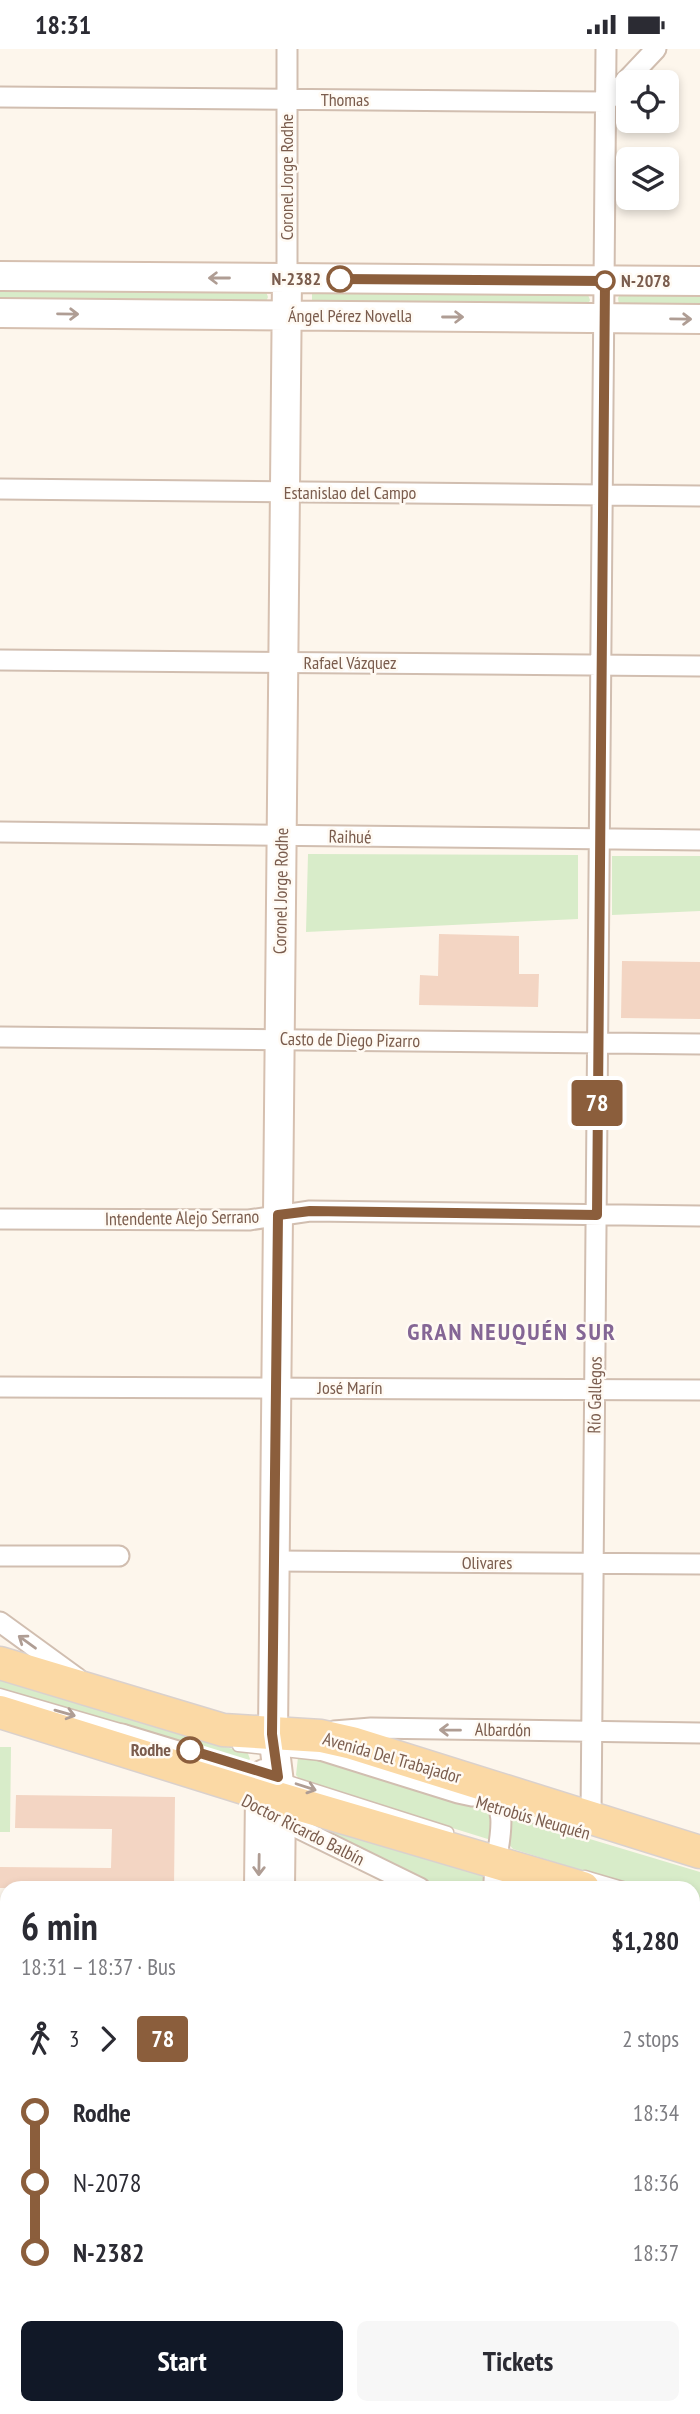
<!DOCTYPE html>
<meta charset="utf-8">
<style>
:root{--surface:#fff;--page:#f7f7f7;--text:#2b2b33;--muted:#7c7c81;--accent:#111827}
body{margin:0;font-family:"PT Sans Narrow",sans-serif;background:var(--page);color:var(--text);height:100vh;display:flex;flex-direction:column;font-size:26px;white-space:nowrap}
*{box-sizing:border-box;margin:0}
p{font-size:23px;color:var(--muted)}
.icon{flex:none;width:38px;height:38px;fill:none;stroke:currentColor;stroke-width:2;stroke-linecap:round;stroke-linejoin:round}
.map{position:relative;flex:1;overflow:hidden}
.side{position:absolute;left:0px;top:1832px;width:700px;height:534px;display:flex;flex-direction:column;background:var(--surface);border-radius:21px 21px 0 0;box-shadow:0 4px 10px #0003}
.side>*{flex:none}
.badge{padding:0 14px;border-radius:5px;font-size:24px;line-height:46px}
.tools{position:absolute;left:616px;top:21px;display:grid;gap:14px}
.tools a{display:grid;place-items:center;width:63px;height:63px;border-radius:10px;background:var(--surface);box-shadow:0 4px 10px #0003;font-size:35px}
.map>.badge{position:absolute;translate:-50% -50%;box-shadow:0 0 0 4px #fff}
.legs{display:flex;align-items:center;gap:10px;height:77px;padding:0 21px;font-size:23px}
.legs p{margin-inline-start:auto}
.overview{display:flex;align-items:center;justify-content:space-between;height:119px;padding:0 21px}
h1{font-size:38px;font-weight:700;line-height:52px}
.button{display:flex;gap:14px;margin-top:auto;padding:14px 21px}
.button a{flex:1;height:80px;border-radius:10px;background:var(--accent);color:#fff;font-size:28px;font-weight:700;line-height:80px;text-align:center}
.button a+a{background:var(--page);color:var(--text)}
ul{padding:0 21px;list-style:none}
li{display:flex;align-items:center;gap:24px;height:70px;font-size:26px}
li i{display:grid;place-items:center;width:10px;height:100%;margin:0 9px;background:currentColor}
li i::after{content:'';width:18px;height:18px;margin:-9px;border:5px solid;border-radius:50%;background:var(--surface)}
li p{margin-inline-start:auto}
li:first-child i{background:linear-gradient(#0000 50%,currentColor 0)}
li:last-child i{background:linear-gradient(currentColor 50%,#0000 0)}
.status{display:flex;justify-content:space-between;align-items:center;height:49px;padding:0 35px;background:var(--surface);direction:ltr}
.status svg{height:19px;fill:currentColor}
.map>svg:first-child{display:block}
.green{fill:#d8ecc9}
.building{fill:#f3d5c3}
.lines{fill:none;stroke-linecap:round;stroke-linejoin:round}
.lane-casing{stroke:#d1beb0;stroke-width:13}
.street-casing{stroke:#d1beb0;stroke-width:23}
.secondary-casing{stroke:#d6c0b0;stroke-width:32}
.primary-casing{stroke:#dad1cd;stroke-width:35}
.lane{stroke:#fff;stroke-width:10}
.street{stroke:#fff;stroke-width:19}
.secondary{stroke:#fff;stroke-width:28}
.primary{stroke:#fbd9a5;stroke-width:32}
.oneway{stroke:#af9d94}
.line-1-casing{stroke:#fff;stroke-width:16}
.line-1{stroke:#8b5e3c;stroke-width:10}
.stop-1-dot{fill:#fff;stroke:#8b5e3c;stroke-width:3.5}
.labels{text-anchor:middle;stroke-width:5;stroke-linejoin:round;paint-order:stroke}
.street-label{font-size:18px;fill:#7a5c4d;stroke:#fffaf3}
.stop-label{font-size:18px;font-weight:bold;fill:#7a5c4d;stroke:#fffaf3;text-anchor:end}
.district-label{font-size:24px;font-weight:bold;letter-spacing:2px;fill:#846695;stroke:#fffaf3}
</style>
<div class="status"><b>18:31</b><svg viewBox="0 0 49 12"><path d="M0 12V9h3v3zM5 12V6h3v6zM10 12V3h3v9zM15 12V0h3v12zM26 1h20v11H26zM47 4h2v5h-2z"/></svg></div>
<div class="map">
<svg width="700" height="2365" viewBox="0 0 700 2365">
<rect width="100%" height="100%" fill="#fdf6ec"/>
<path class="green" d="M0,234L265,240L268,248L265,255L0,257Z
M700,240V263L619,256L618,249L622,242Z
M312,243H587L590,251L587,258L312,254Z
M308,805L578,806V870L306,883Z
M612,807H700V862L612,866Z
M0,1631L229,1699L247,1702L250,1710L247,1713L0,1641Z
M0,1698H11L10,1783H0Z
M304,1707L492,1762L491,1791L301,1732L296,1726L298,1708Z
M513,1767L700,1823V1859L693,1857V1839H638L513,1800L507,1793L509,1770Z
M311,1772L486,1820L485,1831L476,1839H444L314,1780Z
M693,1881L700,1884V1957L693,1953Z"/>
<path class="building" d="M439,885L519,887V925H539L538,958L419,956L420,926L438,927Z
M622,912L700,913V970L621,969Z
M16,1746L175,1748L174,1839H0V1818L111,1819L112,1780L15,1779Z"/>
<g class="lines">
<defs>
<path id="lane" d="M0,1645L127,1682
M238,1697L320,1706
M282,1730L448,1783
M499,1759L572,1779
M585,1827L626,1839"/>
<path id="street" d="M287,0V230
M0,48L606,53L656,0
M0,440L700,447
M0,611L700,617
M0,783L700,791
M0,988L700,995
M0,1170L249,1171L310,1162L700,1167
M0,1338L700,1341
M0,1507H119
M275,1512L700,1515
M0,1573L77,1629
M334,1682L371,1679L700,1684
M122,1685L247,1723L249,1728L245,1731L120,1692Z
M317,1694H320L488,1747H472L458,1744L317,1700L315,1698Z
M485,1738C516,1763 492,1806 494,1839
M271,1766L420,1839
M591,1769L606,0
M0,1905H7
M693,1973L700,1976
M0,2068H7
M693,2074H700
M0,2228H7
M693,2238H700
M89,2365V2359
M435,2365V2359"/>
<path id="secondary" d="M0,227L700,232
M0,264L700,270
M259,1839L260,1744L264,1725
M280,1839L281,1750L273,1685L287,230
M251,2365V2359
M274,2365V2359"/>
<path id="primary" d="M0,1614L223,1681L321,1687L352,1694L700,1803
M0,1663L260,1744L583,1839
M693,1873L700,1875"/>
</defs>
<use href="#lane" class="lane-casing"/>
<use href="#street" class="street-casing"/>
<use href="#secondary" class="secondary-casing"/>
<use href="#primary" class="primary-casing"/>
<use href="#lane" class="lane"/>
<use href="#street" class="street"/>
<use href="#secondary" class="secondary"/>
<use href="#primary" class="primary"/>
</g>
<defs><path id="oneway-shaft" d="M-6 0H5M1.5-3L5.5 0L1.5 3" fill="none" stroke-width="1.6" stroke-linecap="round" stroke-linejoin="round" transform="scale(1.75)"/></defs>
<g class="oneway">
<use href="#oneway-shaft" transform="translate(219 229) rotate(-180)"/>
<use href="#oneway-shaft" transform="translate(68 265) rotate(1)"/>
<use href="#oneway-shaft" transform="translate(453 268)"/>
<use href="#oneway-shaft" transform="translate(681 270) rotate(1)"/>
<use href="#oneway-shaft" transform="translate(27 1593) rotate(-144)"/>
<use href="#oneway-shaft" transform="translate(65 1664) rotate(16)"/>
<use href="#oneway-shaft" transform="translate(450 1681) rotate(-179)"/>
<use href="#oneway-shaft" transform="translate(306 1738) rotate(18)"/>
<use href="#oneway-shaft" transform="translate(259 1816) rotate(91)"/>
</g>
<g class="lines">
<defs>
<path id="line-1" d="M190,1701L278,1728L272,1685L278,1166L310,1162L597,1166L605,232L340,230"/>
</defs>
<use href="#line-1" class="line-1-casing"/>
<use href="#line-1" class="line-1"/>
</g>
<g class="stop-1-dot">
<circle cx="340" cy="230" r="12"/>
<circle cx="605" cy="232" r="9"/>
<circle cx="190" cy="1701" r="12"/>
</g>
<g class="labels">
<g class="street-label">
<text x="345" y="57">Thomas</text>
<text transform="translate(287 128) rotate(-90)" y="6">Coronel Jorge Rodhe</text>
<text x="350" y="273">Ángel Pérez Novella</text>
<text x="350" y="450">Estanislao del Campo</text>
<text x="350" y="620">Rafael Vázquez</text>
<text transform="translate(350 788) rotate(1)" y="6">Raihué</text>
<text transform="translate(281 842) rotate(-89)" y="6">Coronel Jorge Rodhe</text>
<text transform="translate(350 991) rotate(1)" y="6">Casto de Diego Pizarro</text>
<text transform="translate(182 1169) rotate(-1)" y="6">Intendente Alejo Serrano</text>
<text x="350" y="1345">José Marín</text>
<text transform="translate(595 1346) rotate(-89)" y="6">Río Gallegos</text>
<text x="487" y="1520">Olivares</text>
<text transform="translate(503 1681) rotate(1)" y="6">Albardón</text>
<text transform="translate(392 1709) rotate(16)" y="6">Avenida Del Trabajador</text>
<text transform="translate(533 1769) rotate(16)" y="6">Metrobús Neuquén</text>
<text transform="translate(303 1781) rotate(27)" y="6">Doctor Ricardo Balbín</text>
</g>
<g class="stop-label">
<text x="321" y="236">N-2382</text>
<text x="621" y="238" text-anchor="start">N-2078</text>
<text x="171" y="1707">Rodhe</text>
</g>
<g class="district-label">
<text x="512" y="1291">GRAN NEUQUÉN SUR</text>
</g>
</g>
</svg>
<div class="tools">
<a><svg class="icon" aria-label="locate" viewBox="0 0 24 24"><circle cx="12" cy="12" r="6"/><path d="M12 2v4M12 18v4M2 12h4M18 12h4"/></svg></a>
<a><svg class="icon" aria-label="layers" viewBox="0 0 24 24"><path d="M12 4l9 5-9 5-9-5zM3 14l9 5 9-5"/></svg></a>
</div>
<b class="badge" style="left:597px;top:1054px;background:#8b5e3c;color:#fff">78</b>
<section class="side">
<div class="overview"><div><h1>6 min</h1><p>18:31 – 18:37 · Bus</p></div><b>$1,280</b></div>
<div class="legs"><svg class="icon" aria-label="walk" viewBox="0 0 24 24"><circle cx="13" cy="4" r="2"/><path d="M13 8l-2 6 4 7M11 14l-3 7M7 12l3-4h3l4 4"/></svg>3<svg class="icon" aria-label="forward" viewBox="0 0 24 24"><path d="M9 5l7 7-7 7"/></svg><b class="badge" style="background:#8b5e3c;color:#fff">78</b><p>2 stops</p></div>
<ul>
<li><i style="color:#8b5e3c"></i><b>Rodhe</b><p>18:34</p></li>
<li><i style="color:#8b5e3c"></i><span>N-2078</span><p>18:36</p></li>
<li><i style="color:#8b5e3c"></i><b>N-2382</b><p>18:37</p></li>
</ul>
<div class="button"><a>Start</a><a>Tickets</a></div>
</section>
</div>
